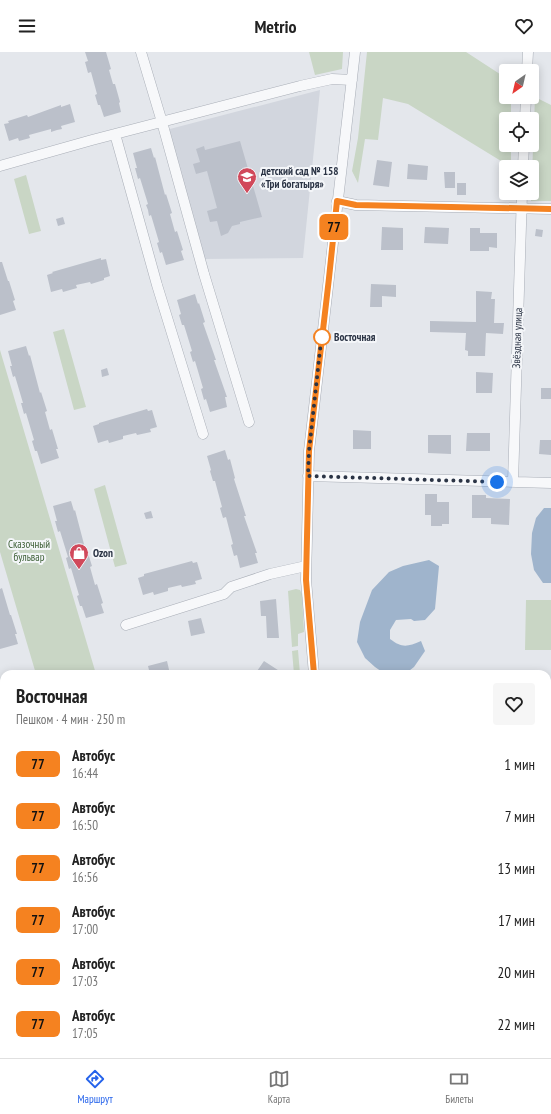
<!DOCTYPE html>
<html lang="ru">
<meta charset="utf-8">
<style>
:root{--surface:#fff;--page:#f6f6f6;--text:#222;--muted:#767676;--line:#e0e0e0;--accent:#2563eb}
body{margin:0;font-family:"PT Sans Narrow",sans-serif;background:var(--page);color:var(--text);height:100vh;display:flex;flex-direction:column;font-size:15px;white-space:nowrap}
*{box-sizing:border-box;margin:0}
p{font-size:13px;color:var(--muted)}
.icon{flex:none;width:22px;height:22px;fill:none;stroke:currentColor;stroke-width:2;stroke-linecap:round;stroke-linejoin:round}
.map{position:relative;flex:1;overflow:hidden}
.sheet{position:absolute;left:0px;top:618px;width:551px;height:388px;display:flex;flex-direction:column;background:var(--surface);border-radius:12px 12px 0 0;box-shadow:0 2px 10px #0003}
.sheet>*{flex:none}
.badge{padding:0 8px;border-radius:6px;font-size:14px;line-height:26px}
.needle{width:26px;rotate:214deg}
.controls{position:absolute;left:499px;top:12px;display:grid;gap:8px}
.controls a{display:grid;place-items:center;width:40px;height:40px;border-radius:4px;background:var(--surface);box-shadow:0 2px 10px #0003;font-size:20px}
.you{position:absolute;width:20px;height:20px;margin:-10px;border:3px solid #fff;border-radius:50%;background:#1a73e8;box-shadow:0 0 0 6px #1a73e833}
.map>.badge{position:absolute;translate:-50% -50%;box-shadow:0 0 0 2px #fff}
.round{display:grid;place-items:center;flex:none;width:42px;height:42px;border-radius:4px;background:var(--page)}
.summary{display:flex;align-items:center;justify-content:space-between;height:68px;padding:0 16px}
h1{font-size:19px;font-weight:700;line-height:30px}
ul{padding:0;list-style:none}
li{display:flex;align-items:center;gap:12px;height:52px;padding:0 16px}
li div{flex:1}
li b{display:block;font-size:15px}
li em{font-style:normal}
li .badge{min-width:44px;font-weight:700;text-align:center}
header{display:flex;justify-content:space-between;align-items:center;height:52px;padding:0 16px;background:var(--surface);font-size:18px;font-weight:700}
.tab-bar{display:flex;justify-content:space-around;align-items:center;height:56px;border-top:1px solid var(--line);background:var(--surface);font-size:11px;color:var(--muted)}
.tab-bar a{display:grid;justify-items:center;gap:2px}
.tab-bar .on{color:var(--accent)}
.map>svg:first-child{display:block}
.built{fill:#d2d6de}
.green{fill:#c9d6c5}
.water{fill:#9fb4cc}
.building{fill:#bbc0ca}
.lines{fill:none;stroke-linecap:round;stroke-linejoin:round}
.street-casing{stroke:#a9aeb7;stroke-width:11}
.street{stroke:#f7f8fa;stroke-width:10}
.line-casing{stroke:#fff;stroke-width:9}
.line{stroke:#f58220;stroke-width:6}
.walk{stroke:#2b3445;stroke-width:4;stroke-dasharray:0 7.2}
.stop-dot{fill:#fff;stroke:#f58220;stroke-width:2}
.labels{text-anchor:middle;stroke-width:4;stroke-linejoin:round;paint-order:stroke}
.poi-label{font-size:11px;font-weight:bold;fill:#2b3445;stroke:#f4f6f9;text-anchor:start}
.stop-label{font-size:11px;font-weight:bold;fill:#2b3445;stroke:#f4f6f9;text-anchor:start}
.street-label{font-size:11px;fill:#2b3445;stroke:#f4f6f9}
.park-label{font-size:11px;fill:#3f6138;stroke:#f4f6f9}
</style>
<header><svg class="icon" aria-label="menu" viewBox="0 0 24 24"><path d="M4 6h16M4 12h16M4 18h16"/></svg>Metrio<svg class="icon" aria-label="heart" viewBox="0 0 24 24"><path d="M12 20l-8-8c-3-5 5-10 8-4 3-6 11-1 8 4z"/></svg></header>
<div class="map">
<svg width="551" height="1006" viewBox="0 0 551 1006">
<rect width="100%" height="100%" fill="#e4e7ec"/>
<path class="built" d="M320,38L303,206L203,207L166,78Z"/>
<path class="green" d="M309,0H343L342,17L315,23Z
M367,0H466L506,26V45H511V67H506V93H511V115L408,52L383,46L378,88L365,87L358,131L352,119L358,86Z
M535,45L551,53V149H531Z
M26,123L41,179L29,182L14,127Z
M64,277L86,355L74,358L53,280Z
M0,298L96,622H36L0,500Z
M105,433L127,512L115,515L94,437Z
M296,537L300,538L302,542L304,580L298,582V594L292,595L288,539Z
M526,548H551V598H525Z
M298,598L300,622H294L292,599Z
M4,888V1002H193L192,1006H0V889Z
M484,1002H500L499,1006H483Z"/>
<path class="water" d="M544,456H551V531H543L534,518L531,502L532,481L536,466Z
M429,508L439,514L435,557L425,568L414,569L411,567L396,568L390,578V587C402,596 407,595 421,589L425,599L414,615L405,622H385L375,615L365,606L357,590L360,570L372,538L389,520L403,514Z"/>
<path class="building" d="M85,0H106L111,17L109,18L113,32H115L120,50L119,51L121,60L104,65L100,53H98L95,43L97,42L91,20L88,21L85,10L88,9Z
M70,52L75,70L61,74L62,77L57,78L51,80V77L29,83L30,86L19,89L18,86L9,89L4,72L9,71L8,69L27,63L28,65L61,53V55Z
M240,89L262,165L240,170V172L232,174L228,181L221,184L217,169L210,170L207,159L217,156L207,119L196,122L193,112L200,110L196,97L204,94L205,98Z
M151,96L154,106L155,105L165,143L166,142L172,161L170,162L175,180L177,179L183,198L181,199L184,208L166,213L162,200L160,201L157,191L159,190L151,163L149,164L148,158L146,153L148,152L140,126L138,127L135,116H137L133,101Z
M377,108L392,110L389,135L373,133Z
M408,112L428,114L427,128L407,127Z
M444,120H455V136H445Z
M457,131H466V143H457Z
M63,165L65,172L58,174L56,167Z
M382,175L403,176V198H381Z
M425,175L449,176L448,192L424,191Z
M470,176H480V181H497V196L489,195V199H470Z
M536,177L543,178L542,185L535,184Z
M101,206V208L106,207L110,224L104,226V228L91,232L90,230L76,233L77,236L63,240L62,237L51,240L47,223L53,221L52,220Z
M0,210H2L8,229H9L15,248L13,249L16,258L0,263Z
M371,232L396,233V245L382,244V255H370Z
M476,239L492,240L491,247H495L494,271H504L503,282L486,281L485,304H468V299L465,298L466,281L430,280V269L476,270Z
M195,242L198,252L199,251L205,270L203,271L216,308H214L227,345H225L227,355L210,360L206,347L204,348L201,337L203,336L195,309L193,310L190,300L192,299L184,273H182L179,263L181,262L177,248Z
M26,294L29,304L30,303L40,341L41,340L47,359L45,360L50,378L52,377L58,397H56L59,406L41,412L37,399H35L32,389L34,388L26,361L24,362L21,351H23L15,324L13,325L10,314H12L8,299Z
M107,316L109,323L102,325L101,318Z
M476,320L493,321L492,341H476Z
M541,336H551V347H541Z
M147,357L148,359L152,358L157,375L150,377L151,380L137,383L136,381L123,384V387L109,391L108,388L98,391L93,374L99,372V371Z
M353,378L371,379V397H353Z
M467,381H490V399H466Z
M428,383H451V402L428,401Z
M540,388H551V403L539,402Z
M225,398L228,408L230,407L235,426L234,427L246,464H244L257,501H255L258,511L240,516L237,503L234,504L231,493L233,492L226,465L223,466L220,456L222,455L215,429H213L210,419L211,418L207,404Z
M425,442H437V450H449V472H442V474H431V463H425Z
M472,443H486V446L510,447L509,473L491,472V466H472Z
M71,449L74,459L75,458L85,496L86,495L92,514L90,515L95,533L97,532L103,551L101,552L104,561L86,566L82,554H80L77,544L79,543L71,516L69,517L66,506L68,505L60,479L58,480L55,469H57L53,454Z
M151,459L153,466L146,467L144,461Z
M192,509L193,511L197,510L202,527L195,529L196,532L182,535L181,533L168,536V539L154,543L153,540L143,543L138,526L144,524V522Z
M2,536L10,563H11L17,582H15L18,592L0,597V537Z
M276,547L279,586H267L266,564H261L260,549Z
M201,566L205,581L191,584L188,569Z
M167,609L170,622H150L148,614Z
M264,609L284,622H255Z"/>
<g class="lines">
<defs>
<path id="street" d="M141,0L162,70L204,222L249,370
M527,19L528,0
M525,67L526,45
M115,82L157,233L203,382
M0,114L92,88L300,34L332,27L352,28
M523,115L524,93
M337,149L356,153L551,157
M308,424L551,431
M513,430L522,141
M126,573L224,542L231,535L270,522L306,514
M314,622L306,528L309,399L355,0
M547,729L551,730
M0,857L4,858
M327,1006L328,1002"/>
</defs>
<use href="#street" class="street-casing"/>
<use href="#street" class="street"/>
</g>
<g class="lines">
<defs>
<path id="line" d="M314,622L306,528L309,399L329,226L337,149L356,153L551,157"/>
</defs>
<use href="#line" class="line-casing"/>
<use href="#line" class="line"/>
<path class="walk" d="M322,285V280L309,399L308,424L497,430"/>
</g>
<defs>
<symbol id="school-pin" viewBox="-11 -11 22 30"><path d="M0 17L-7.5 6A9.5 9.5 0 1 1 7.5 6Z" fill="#d1495b" stroke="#f4f6f9"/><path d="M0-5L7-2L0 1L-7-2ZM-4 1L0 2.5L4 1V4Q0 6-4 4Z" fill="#fff"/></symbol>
<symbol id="shop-pin" viewBox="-11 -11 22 30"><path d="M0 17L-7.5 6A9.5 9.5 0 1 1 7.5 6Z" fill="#d1495b" stroke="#f4f6f9"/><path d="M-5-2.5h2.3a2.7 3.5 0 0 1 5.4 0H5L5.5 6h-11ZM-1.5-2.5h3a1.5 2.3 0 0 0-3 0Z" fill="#fff"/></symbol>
</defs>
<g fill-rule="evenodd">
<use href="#school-pin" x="236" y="114" width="22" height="30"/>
<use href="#shop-pin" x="68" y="490" width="22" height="30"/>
</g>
<circle class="stop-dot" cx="322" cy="285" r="8"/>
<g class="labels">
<g class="poi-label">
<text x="261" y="123">детский сад № 158<tspan x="261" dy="13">«Три богатыря»</tspan></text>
<text x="93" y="505">Ozon</text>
</g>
<g class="stop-label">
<text x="334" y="289">Восточная</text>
</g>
<g class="street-label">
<text transform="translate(517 286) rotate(-88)" y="4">Звёздная улица</text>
</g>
<g class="park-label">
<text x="29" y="496">Сказочный<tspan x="29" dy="13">бульвар</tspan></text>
</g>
</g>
</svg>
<div class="controls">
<a><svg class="needle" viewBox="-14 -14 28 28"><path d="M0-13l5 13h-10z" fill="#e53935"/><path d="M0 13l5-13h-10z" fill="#767676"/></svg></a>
<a><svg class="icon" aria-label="locate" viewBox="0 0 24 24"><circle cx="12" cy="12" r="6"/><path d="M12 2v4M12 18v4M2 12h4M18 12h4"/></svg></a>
<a><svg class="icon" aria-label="layers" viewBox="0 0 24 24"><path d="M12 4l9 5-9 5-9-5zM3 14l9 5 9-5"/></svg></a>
</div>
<div class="you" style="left:497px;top:430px"></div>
<b class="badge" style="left:334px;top:175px;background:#f58220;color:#111">77</b>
<section class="sheet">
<div class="summary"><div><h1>Восточная</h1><p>Пешком · 4 мин · 250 m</p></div><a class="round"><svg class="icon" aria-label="heart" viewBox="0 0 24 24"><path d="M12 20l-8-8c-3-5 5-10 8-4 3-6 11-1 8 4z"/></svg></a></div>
<ul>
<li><span class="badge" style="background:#f58220;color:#111">77</span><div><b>Автобус</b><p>16:44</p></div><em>1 мин</em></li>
<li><span class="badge" style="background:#f58220;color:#111">77</span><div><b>Автобус</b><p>16:50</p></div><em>7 мин</em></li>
<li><span class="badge" style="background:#f58220;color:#111">77</span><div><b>Автобус</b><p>16:56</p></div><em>13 мин</em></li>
<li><span class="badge" style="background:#f58220;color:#111">77</span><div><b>Автобус</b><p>17:00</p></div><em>17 мин</em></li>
<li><span class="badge" style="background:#f58220;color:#111">77</span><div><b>Автобус</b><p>17:03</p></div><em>20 мин</em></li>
<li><span class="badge" style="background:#f58220;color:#111">77</span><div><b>Автобус</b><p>17:05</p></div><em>22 мин</em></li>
</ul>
</section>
</div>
<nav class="tab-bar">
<a class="on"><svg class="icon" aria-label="directions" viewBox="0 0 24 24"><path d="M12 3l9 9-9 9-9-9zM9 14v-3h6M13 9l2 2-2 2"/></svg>Маршрут</a>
<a><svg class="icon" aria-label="map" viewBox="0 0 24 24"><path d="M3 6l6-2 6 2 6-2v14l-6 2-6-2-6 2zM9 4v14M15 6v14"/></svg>Карта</a>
<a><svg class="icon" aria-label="tickets" viewBox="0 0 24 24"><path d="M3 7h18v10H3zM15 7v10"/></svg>Билеты</a>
</nav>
